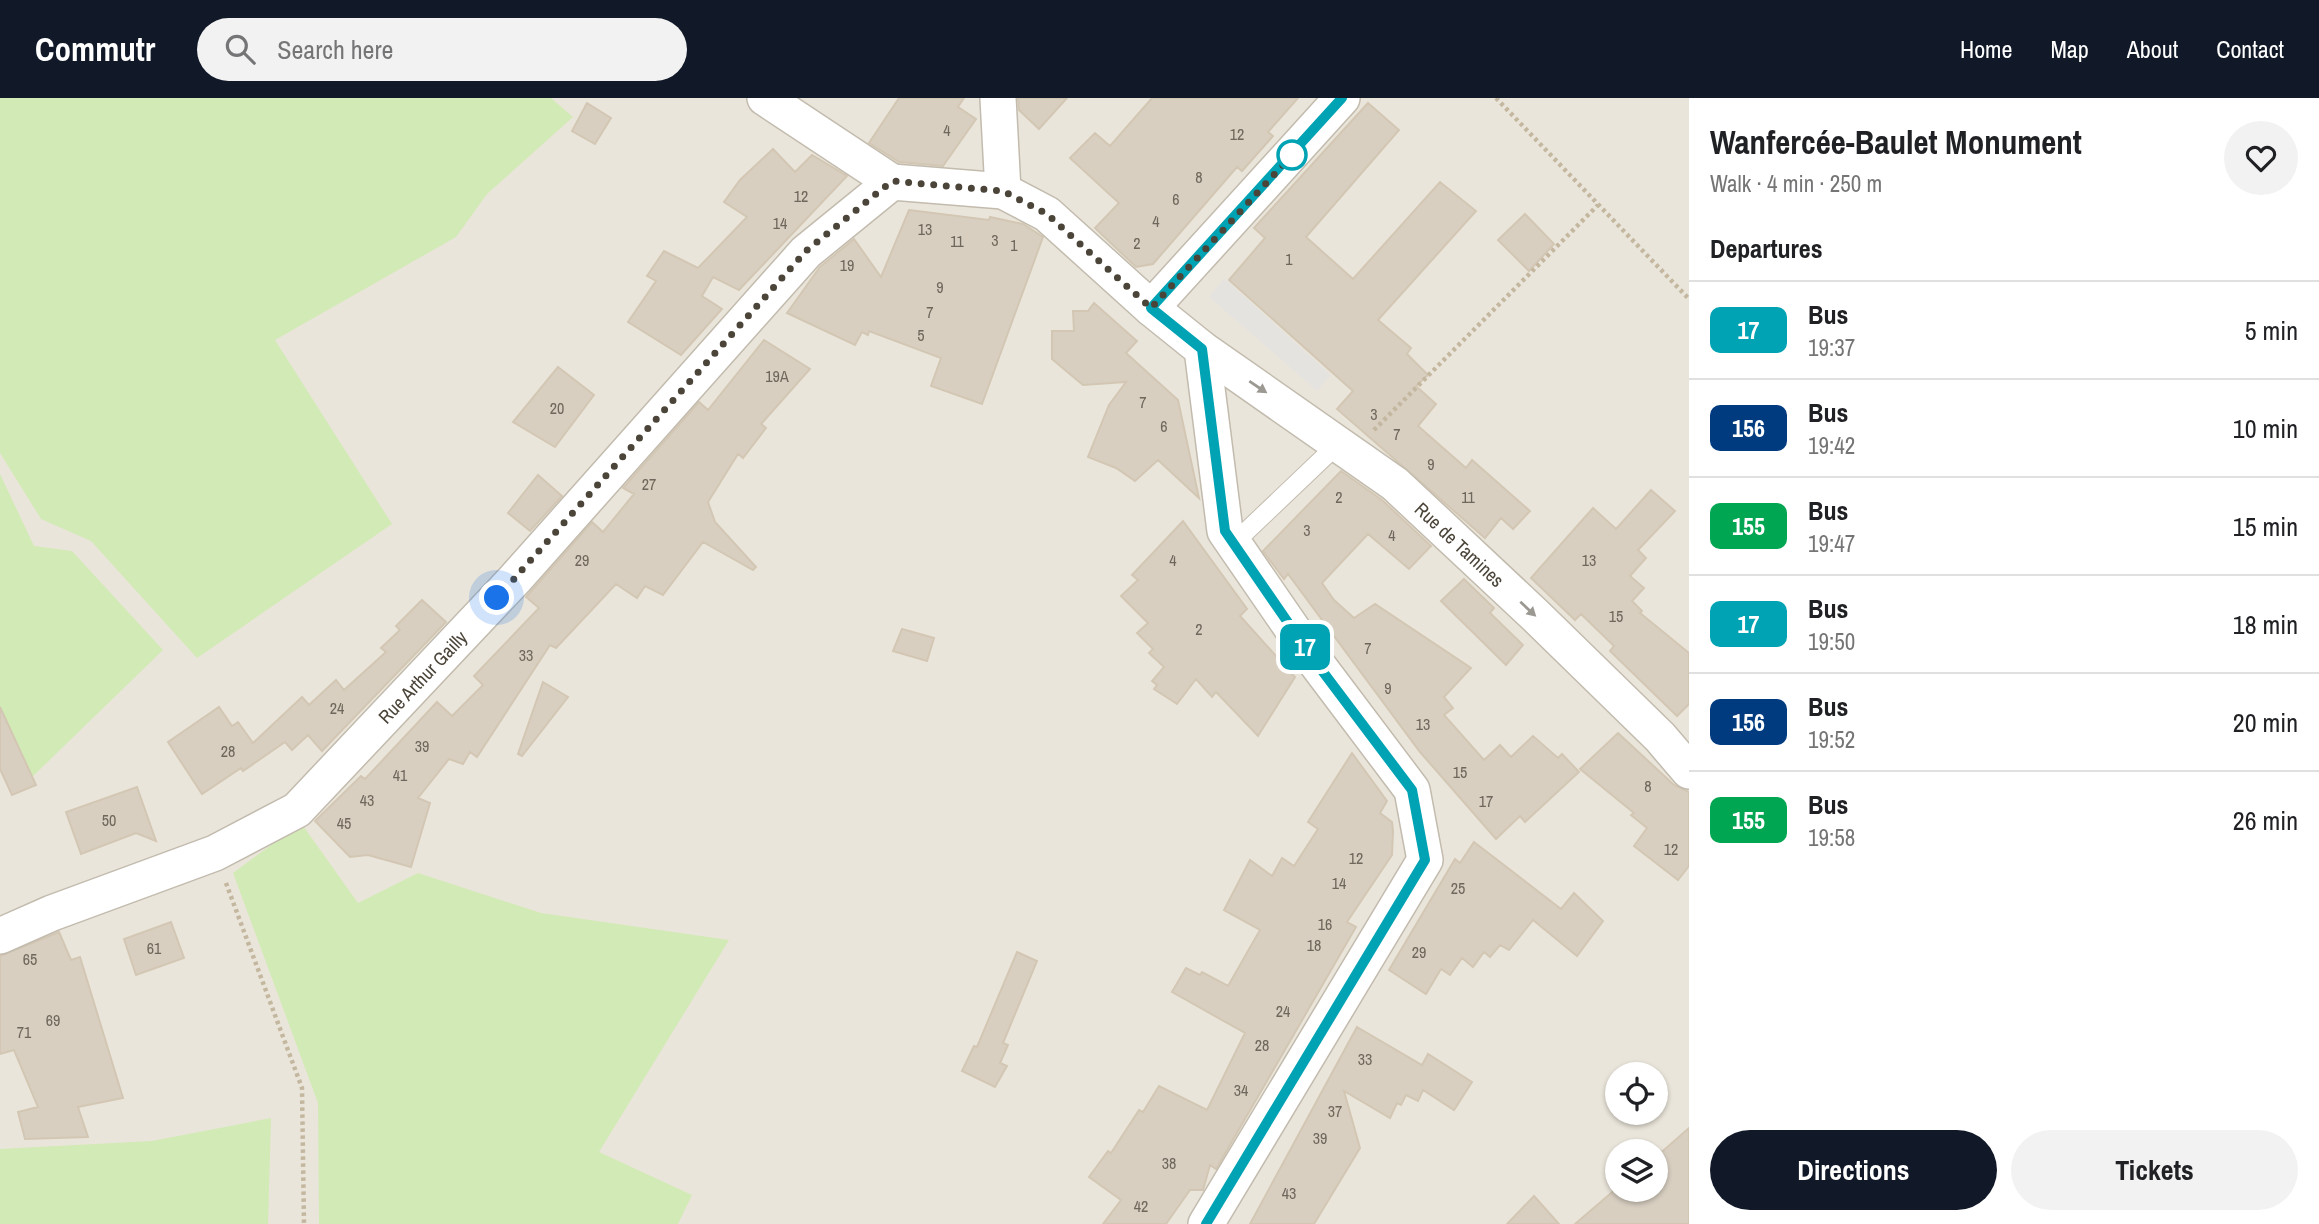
<!DOCTYPE html>
<meta charset="utf-8">
<style>
:root{--surface:#fff;--page:#f2f2f2;--text:#202124;--muted:#757577;--line:#e0e0e0;--accent:#111827}
body{margin:0;font-family:"Archivo Narrow",sans-serif;background:var(--page);color:var(--text);height:100vh;display:flex;flex-direction:column;font-size:26px;white-space:nowrap}
*{box-sizing:border-box;margin:0}
p{font-size:23px;color:var(--muted)}
.icon{flex:none;width:38px;height:38px;fill:none;stroke:currentColor;stroke-width:2;stroke-linecap:round;stroke-linejoin:round}
.map{position:relative;flex:1;overflow:hidden}
.sheet{display:flex;flex-direction:column;background:var(--surface);width:630px}
.sheet>*{flex:none}
.badge{padding:0 14px;border-radius:10px;font-size:24px;line-height:46px}
.fabs{position:absolute;left:1605px;top:964px;display:grid;gap:14px}
.fabs a{display:grid;place-items:center;width:63px;height:63px;border-radius:50%;background:var(--surface);box-shadow:0 2px 5px #0004;font-size:35px}
.you{position:absolute;width:35px;height:35px;margin:-18px;border:5px solid #fff;border-radius:50%;background:#1a73e8;box-shadow:0 0 0 10px #1a73e833}
.map>.badge{position:absolute;translate:-50% -50%;box-shadow:0 0 0 4px #fff}
h2{padding:0 21px;font-size:26px;line-height:63px}
.round{display:grid;place-items:center;flex:none;width:74px;height:74px;border-radius:37px;background:var(--page)}
.summary{display:flex;align-items:center;justify-content:space-between;height:119px;padding:0 21px}
h1{font-size:33px;font-weight:700;line-height:52px}
.button{display:flex;gap:14px;margin-top:auto;padding:14px 21px}
.button a{flex:1;height:80px;border-radius:42px;background:var(--accent);color:#fff;font-size:28px;font-weight:700;line-height:80px;text-align:center}
.button a+a{background:var(--page);color:var(--text)}
ul{padding:0;list-style:none}
li{display:flex;align-items:center;gap:21px;height:98px;padding:0 21px;border-top:2px solid var(--line)}
li div{flex:1}
li b{display:block;font-size:26px}
li em{font-style:normal}
li .badge{min-width:77px;font-weight:700;text-align:center}
header{display:flex;align-items:center;gap:42px;box-sizing:border-box;height:98px;padding:0 35px;background:var(--accent);color:#fff}
header strong{font-size:33px}
nav{display:flex;gap:38px;margin-inline-start:auto;font-size:24px}
.search{width:490px;height:63px;background:var(--page);display:flex;align-items:center;gap:18px;box-sizing:border-box;padding:0 24px;border-radius:38px;color:var(--muted);font-size:26px}
main{display:flex;flex:1;min-height:0}
.map>svg:first-child{display:block}
.residential{fill:#eae5da;fill-rule:evenodd}
.green{fill:#d2eab5}
.parking{fill:#e5e3e0}
.building{fill:#d8cfc1;stroke:#d3c7b4;stroke-width:2}
.lines{fill:none;stroke-linecap:round;stroke-linejoin:round}
.lane-casing{stroke:#c2bbae;stroke-width:20}
.street-casing{stroke:#c2bbae;stroke-width:38}
.path{stroke:#c4b79f;stroke-width:4.5;stroke-dasharray:3.5 3.5;stroke-linecap:butt}
.lane{stroke:#fff;stroke-width:18}
.street{stroke:#fff;stroke-width:35}
.oneway{fill:#9c9892}
.line-casing{stroke:#fff;stroke-width:16}
.line{stroke:#00a3b4;stroke-width:10}
.walk{stroke:#4b4439;stroke-width:7;stroke-dasharray:0 12.6}
.stop-dot{fill:#fff;stroke:#00a3b4;stroke-width:3.5}
.labels{text-anchor:middle;stroke-width:6;stroke-linejoin:round;paint-order:stroke}
.number-label{font-size:16px;fill:#6e675b}
.street-label{font-size:19px;fill:#4b4439;stroke:#fff}
</style>
<header>
<strong>Commutr</strong>
<div class="search"><svg class="icon" aria-label="search" viewBox="0 0 24 24"><circle cx="10" cy="10" r="6"/><path d="M15 15l6 6"/></svg>Search here</div>
<nav><a>Home</a><a>Map</a><a>About</a><a>Contact</a></nav>
</header>
<main>
<div class="map">
<svg width="1689" height="1126" viewBox="0 0 1689 1126">
<rect width="100%" height="100%" fill="#f6f3ec"/>
<path class="residential" d="M0,0H1689V1126H0ZM1617,976H1656V1015H1617ZM1617,1054H1656V1092H1617Z"/>
<path class="green" d="M0,0H551L573,19L487,96L456,139L275,242L392,426L197,560L91,443L41,421L0,355Z
M0,376L34,448L72,453L163,552L30,681L0,619Z
M301,725L358,805L418,775L541,815L729,842L599,1054L692,1097L678,1126H319L318,1005L233,775Z
M271,1020L268,1126H0V1051L152,1043Z"/>
<path class="parking" d="M1224,180L1331,277L1317,293L1209,199Z"/>
<path class="building" d="M899,0H964L958,9L976,21L943,68L899,64L869,45Z
M1018,0H1067L1039,31L1019,12Z
M1152,0H1298L1268,34L1273,38L1242,73L1237,69L1153,166L1136,169L1095,130L1119,105L1070,60L1095,35L1110,48Z
M587,5L611,20L595,46L572,33Z
M1368,5L1399,32L1306,139L1353,181L1440,84L1476,113L1378,222L1411,250L1407,256L1428,277L1416,288L1436,306L1418,328L1466,370L1472,362L1530,413L1513,431L1501,420L1485,440L1337,311L1353,293L1229,182L1265,140L1254,130Z
M773,51L795,74L812,57L847,78L739,192L713,179L702,198L722,211L681,257L628,224L656,183L647,178L664,153L698,170L747,119L724,104L740,82Z
M909,112L989,122L990,119L1023,126L1043,139L982,306L931,288L941,260L869,233L868,237L862,234L855,247L787,215L820,169L854,141L881,179Z
M1525,116L1554,146L1529,173L1498,142Z
M1094,205L1137,243L1126,255L1178,302L1199,400L1158,362L1135,383L1116,370L1088,359L1109,307L1126,284L1083,287L1052,261V233H1074L1073,213H1088Z
M764,242L810,271L761,326L766,330L743,360L738,356L708,404L715,424L756,469L753,472L703,444L663,497L645,488L637,500L616,486L556,550L550,547L477,659L470,654L463,666L449,661L418,700L430,705L411,769L368,757L350,759L315,723L361,678L365,681L437,604L452,618L483,587L474,578L539,510L526,499L592,424L603,434L634,396L623,390L699,304L708,312Z
M558,269L594,297L555,349L513,324Z
M1341,373L1382,402L1431,448L1409,471L1368,436L1322,485L1334,502L1354,520L1375,506L1471,570L1444,599L1453,610L1444,617L1484,662L1500,647L1511,659L1533,638L1558,660L1562,656L1579,674L1525,724L1520,718L1496,741L1420,654L1288,476L1284,481L1263,453Z
M538,377L562,398L530,433L508,415Z
M1651,392L1675,413L1638,452L1646,460L1630,478L1644,490L1632,503L1642,513L1640,515L1689,555V606L1677,618L1610,553L1614,548L1581,516L1575,522L1531,480L1593,410L1616,431Z
M1183,423L1247,511L1240,518L1295,579L1258,638L1216,594L1212,599L1196,581L1177,606L1154,591L1157,587L1152,583L1164,569L1149,555L1153,551L1137,535L1148,525L1121,498L1138,482L1132,477Z
M1464,481L1494,510L1490,515L1523,547L1506,567L1441,503Z
M422,502L446,524L322,653L308,637L292,652L285,644L243,673L241,670L202,696L168,644L219,609L232,628L238,624L253,645L302,599L309,607L336,582L344,592L386,554L381,550L400,532L396,528Z
M902,531L934,540L927,563L893,553Z
M543,584L568,599L522,658L518,656Z
M0,609L36,687L12,697L0,671Z
M1618,635L1674,687L1689,694V768L1678,782L1634,748L1647,730L1631,717L1634,715L1580,671Z
M1352,655L1387,703L1380,715L1392,724L1393,733L1392,757L1347,824L1356,829L1216,1071L1210,1067L1203,1092H1190L1166,1126H1103L1121,1102L1089,1079L1108,1053L1111,1055L1139,1012L1143,1014L1159,988L1207,1012L1245,935L1172,894L1186,870L1200,877L1202,874L1228,888L1260,832L1224,812L1250,762L1272,778L1282,760L1294,768L1318,731L1308,724Z
M137,689L156,743L136,735L81,756L66,714Z
M1474,744L1561,811L1574,795L1603,823L1577,858L1533,822L1509,852L1500,847L1490,859L1484,854L1473,869L1462,860L1450,877L1441,871L1426,896L1389,872L1455,761L1460,765Z
M171,824L184,860L136,877L124,841Z
M59,834L71,862L80,859L123,1000L78,1009L88,1039L25,1041L18,1014L38,1009L14,952L0,956V858Z
M1017,854L1037,863L1003,945L1008,947L1000,965L1007,968L995,989L962,973L974,948L977,949Z
M1357,929L1422,967L1428,956L1472,984L1454,1012L1423,992L1418,1003L1406,997L1401,1007L1397,1005L1390,1020L1344,993L1360,1050L1314,1126H1250Z
M1689,1030V1126H1575L1617,1090L1656,1092V1059Z
M1534,1098L1559,1126H1507Z"/>
<g class="lines">
<defs>
<path id="lane" d="M1234,445L1339,345"/>
<g id="street">
<path d="M765,0L892,84"/>
<path d="M998,0L1003,93"/>
<path d="M1151,210L1342,0"/>
<path d="M1202,251L1225,433L1311,558L1412,692L1425,762L1206,1126"/>
<path id="s1" d="M0,838L52,815L215,755L297,712L515,481L806,154L892,84L1003,93L1047,116L1151,210L1202,251L1395,386L1536,518L1660,639L1689,673"/>
</g>
</defs>
<use href="#lane" class="lane-casing"/>
<use href="#street" class="street-casing"/>
<path class="path" d="M1496,0L1689,201
M1374,332L1598,107
M226,785L302,990L304,1126"/>
<use href="#lane" class="lane"/>
<use href="#street" class="street"/>
</g>
<defs><path id="oneway-solid" d="M-6-.8H1V-3.2L6.5 0L1 3.2V.8H-6Z" transform="scale(1.75)"/></defs>
<g class="oneway">
<use href="#oneway-solid" transform="translate(1258 289) rotate(34)"/>
<use href="#oneway-solid" transform="translate(1528 511) rotate(43)"/>
</g>
<g class="lines">
<defs>
<path id="line" d="M1206,1126L1425,762L1412,692L1311,558L1225,433L1202,251L1151,210L1342,0"/>
</defs>
<use href="#line" class="line-casing"/>
<use href="#line" class="line"/>
<path class="walk" d="M497,500L806,153L892,83L1003,93L1047,116L1151,210L1296,53L1292,57"/>
</g>
<circle class="stop-dot" cx="1292" cy="57" r="14"/>
<g class="labels">
<g class="number-label">
<text x="947" y="38">4</text>
<text x="1237" y="42">12</text>
<text x="1199" y="85">8</text>
<text x="801" y="104">12</text>
<text x="1176" y="107">6</text>
<text x="1156" y="129">4</text>
<text x="780" y="131">14</text>
<text x="925" y="137">13</text>
<text x="995" y="148">3</text>
<text x="957" y="149">11</text>
<text x="1137" y="151">2</text>
<text x="1014" y="153">1</text>
<text x="1289" y="167">1</text>
<text x="847" y="173">19</text>
<text x="940" y="195">9</text>
<text x="930" y="220">7</text>
<text x="921" y="243">5</text>
<text x="777" y="284">19A</text>
<text x="1143" y="310">7</text>
<text x="557" y="316">20</text>
<text x="1374" y="322">3</text>
<text x="1164" y="334">6</text>
<text x="1397" y="342">7</text>
<text x="1431" y="372">9</text>
<text x="649" y="392">27</text>
<text x="1339" y="405">2</text>
<text x="1468" y="405">11</text>
<text x="1307" y="438">3</text>
<text x="1392" y="443">4</text>
<text x="582" y="468">29</text>
<text x="1173" y="468">4</text>
<text x="1589" y="468">13</text>
<text x="1616" y="524">15</text>
<text x="1199" y="537">2</text>
<text x="1368" y="556">7</text>
<text x="526" y="563">33</text>
<text x="1388" y="596">9</text>
<text x="337" y="616">24</text>
<text x="1423" y="632">13</text>
<text x="422" y="654">39</text>
<text x="228" y="659">28</text>
<text x="1460" y="680">15</text>
<text x="400" y="683">41</text>
<text x="1648" y="694">8</text>
<text x="367" y="708">43</text>
<text x="1486" y="709">17</text>
<text x="109" y="728">50</text>
<text x="344" y="731">45</text>
<text x="1671" y="757">12</text>
<text x="1356" y="766">12</text>
<text x="1339" y="791">14</text>
<text x="1458" y="796">25</text>
<text x="1325" y="832">16</text>
<text x="1314" y="853">18</text>
<text x="154" y="856">61</text>
<text x="1419" y="860">29</text>
<text x="30" y="867">65</text>
<text x="1283" y="919">24</text>
<text x="53" y="928">69</text>
<text x="24" y="940">71</text>
<text x="1262" y="953">28</text>
<text x="1365" y="967">33</text>
<text x="1241" y="998">34</text>
<text x="1335" y="1019">37</text>
<text x="1320" y="1046">39</text>
<text x="1169" y="1071">38</text>
<text x="1289" y="1101">43</text>
<text x="1141" y="1114">42</text>
</g>
<g class="street-label">
<text dy="7" stroke="none"><textPath href="#s1" startOffset="1880">Rue de Tamines</textPath></text>
<text dy="7" stroke="none"><textPath href="#s1" startOffset="506">Rue Arthur Gailly</textPath></text>
</g>
</g>
</svg>
<div class="fabs">
<a><svg class="icon" aria-label="locate" viewBox="0 0 24 24"><circle cx="12" cy="12" r="6"/><path d="M12 2v4M12 18v4M2 12h4M18 12h4"/></svg></a>
<a><svg class="icon" aria-label="layers" viewBox="0 0 24 24"><path d="M12 4l9 5-9 5-9-5zM3 14l9 5 9-5"/></svg></a>
</div>
<div class="you" style="left:497px;top:500px"></div>
<b class="badge" style="left:1305px;top:549px;background:#00a3b4;color:#fff">17</b>
</div>
<section class="sheet">
<div class="summary"><div><h1>Wanfercée-Baulet Monument</h1><p>Walk · 4 min · 250 m</p></div><a class="round"><svg class="icon" aria-label="heart" viewBox="0 0 24 24"><path d="M12 20l-8-8c-3-5 5-10 8-4 3-6 11-1 8 4z"/></svg></a></div>
<h2>Departures</h2>
<ul>
<li><span class="badge" style="background:#00a3b4;color:#fff">17</span><div><b>Bus</b><p>19:37</p></div><em>5 min</em></li>
<li><span class="badge" style="background:#003b80;color:#fff">156</span><div><b>Bus</b><p>19:42</p></div><em>10 min</em></li>
<li><span class="badge" style="background:#00a651;color:#fff">155</span><div><b>Bus</b><p>19:47</p></div><em>15 min</em></li>
<li><span class="badge" style="background:#00a3b4;color:#fff">17</span><div><b>Bus</b><p>19:50</p></div><em>18 min</em></li>
<li><span class="badge" style="background:#003b80;color:#fff">156</span><div><b>Bus</b><p>19:52</p></div><em>20 min</em></li>
<li><span class="badge" style="background:#00a651;color:#fff">155</span><div><b>Bus</b><p>19:58</p></div><em>26 min</em></li>
</ul>
<div class="button"><a>Directions</a><a>Tickets</a></div>
</section>
</main>
